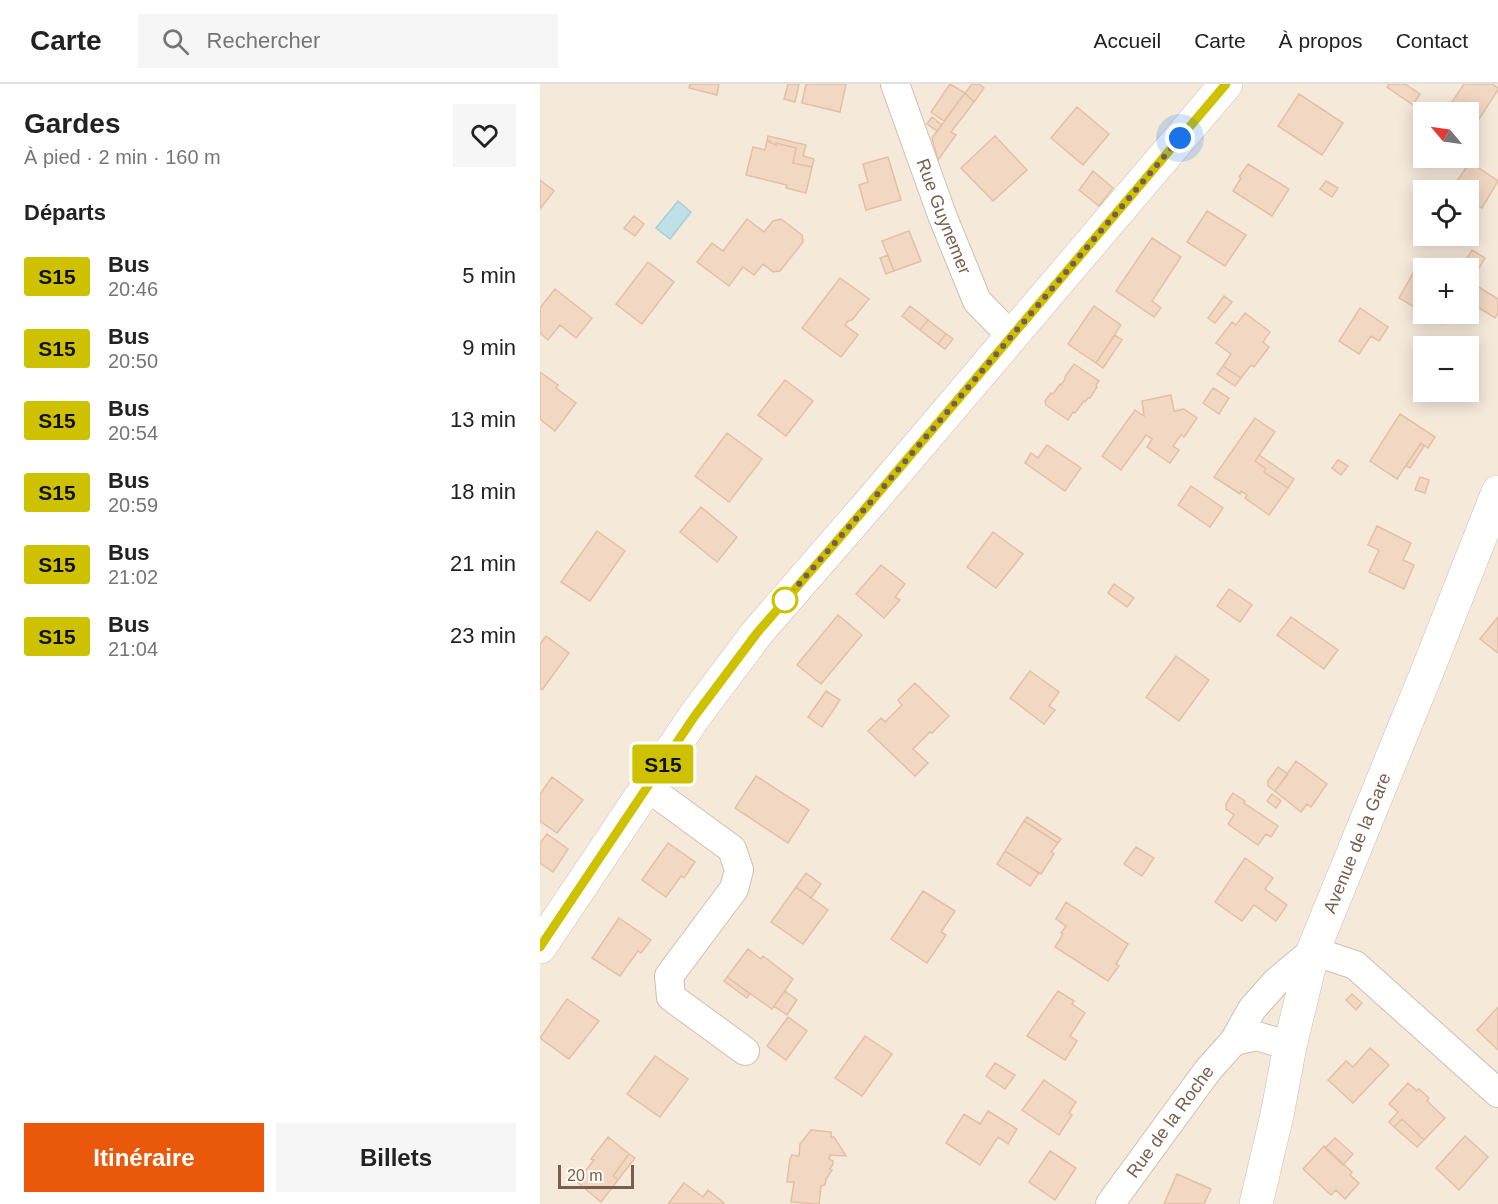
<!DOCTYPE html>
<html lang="fr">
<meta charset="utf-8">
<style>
:root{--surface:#fff;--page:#f6f6f6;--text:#222;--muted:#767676;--line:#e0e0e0;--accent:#ea580c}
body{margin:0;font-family:Arial,sans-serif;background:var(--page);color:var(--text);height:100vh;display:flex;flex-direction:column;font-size:22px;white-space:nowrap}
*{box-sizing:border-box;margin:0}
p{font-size:20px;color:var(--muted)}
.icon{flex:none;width:33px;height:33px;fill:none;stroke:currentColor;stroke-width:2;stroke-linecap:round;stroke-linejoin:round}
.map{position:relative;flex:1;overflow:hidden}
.sheet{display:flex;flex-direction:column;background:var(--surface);width:540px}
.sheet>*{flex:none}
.badge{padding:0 12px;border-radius:4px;font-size:21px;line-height:39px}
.needle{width:39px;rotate:299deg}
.tools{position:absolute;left:873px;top:18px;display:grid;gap:12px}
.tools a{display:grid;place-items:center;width:66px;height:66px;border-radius:0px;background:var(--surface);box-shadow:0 3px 15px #0003;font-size:30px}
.scale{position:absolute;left:18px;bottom:15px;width:76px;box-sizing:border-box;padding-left:6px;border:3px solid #795e4d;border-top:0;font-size:16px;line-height:21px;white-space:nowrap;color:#795e4d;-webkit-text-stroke:4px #fffaf2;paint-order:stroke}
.you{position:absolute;width:30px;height:30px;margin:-15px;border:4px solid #fff;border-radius:50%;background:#1a73e8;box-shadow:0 0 0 9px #1a73e833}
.map>.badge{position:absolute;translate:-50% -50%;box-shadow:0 0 0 3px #fff}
h2{padding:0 24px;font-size:22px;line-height:54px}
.round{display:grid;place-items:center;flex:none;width:63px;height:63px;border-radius:0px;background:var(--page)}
.head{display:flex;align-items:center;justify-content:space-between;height:102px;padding:0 24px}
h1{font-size:28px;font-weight:800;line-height:45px}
.cta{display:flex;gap:12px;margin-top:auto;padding:12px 24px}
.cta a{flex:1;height:69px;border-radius:0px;background:var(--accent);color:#fff;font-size:24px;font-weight:800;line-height:69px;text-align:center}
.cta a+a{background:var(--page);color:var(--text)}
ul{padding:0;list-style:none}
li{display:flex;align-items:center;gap:18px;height:72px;padding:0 24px}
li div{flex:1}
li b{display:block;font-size:22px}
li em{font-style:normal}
li .badge{min-width:66px;font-weight:700;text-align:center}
header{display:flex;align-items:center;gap:36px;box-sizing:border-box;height:84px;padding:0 30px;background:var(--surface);border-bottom:2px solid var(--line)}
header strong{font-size:28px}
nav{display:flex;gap:33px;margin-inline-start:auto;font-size:21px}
.search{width:420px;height:54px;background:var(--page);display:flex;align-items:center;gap:15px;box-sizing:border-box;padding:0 21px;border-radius:0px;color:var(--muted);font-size:22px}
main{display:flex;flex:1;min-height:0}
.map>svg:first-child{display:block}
.residential{fill:#f5e9da;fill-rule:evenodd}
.water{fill:#bfe0e7;stroke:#a5cfd9;stroke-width:1.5}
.building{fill:#f2d8c3;stroke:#e5bfa3;stroke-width:1.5}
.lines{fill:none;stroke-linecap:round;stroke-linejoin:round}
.minor-casing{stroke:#d0bfb0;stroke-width:30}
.tertiary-casing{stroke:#d0bfb0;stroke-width:34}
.minor{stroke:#fff;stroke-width:28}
.tertiary{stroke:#fff;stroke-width:33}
.line-casing{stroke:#fff;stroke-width:14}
.line{stroke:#cec200;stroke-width:9}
.walk{stroke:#795e4d;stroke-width:6;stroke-dasharray:0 10.8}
.stop-dot{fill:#fff;stroke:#cec200;stroke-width:3}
.labels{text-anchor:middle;stroke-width:4.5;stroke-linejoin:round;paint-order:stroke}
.street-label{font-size:18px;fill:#795e4d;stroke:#fffaf2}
</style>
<header>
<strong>Carte</strong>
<div class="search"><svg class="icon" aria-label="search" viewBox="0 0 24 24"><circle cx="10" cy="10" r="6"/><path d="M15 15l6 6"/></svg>Rechercher</div>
<nav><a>Accueil</a><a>Carte</a><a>À propos</a><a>Contact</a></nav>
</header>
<main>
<section class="sheet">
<div class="head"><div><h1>Gardes</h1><p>À pied · 2 min · 160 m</p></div><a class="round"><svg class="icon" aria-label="heart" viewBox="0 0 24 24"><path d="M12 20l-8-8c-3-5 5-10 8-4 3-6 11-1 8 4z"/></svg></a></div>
<h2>Départs</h2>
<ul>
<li><span class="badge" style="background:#cec200;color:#111">S15</span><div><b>Bus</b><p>20:46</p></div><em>5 min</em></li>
<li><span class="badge" style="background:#cec200;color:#111">S15</span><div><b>Bus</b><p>20:50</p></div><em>9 min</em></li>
<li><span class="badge" style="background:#cec200;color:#111">S15</span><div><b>Bus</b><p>20:54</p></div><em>13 min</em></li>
<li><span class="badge" style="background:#cec200;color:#111">S15</span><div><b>Bus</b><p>20:59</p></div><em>18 min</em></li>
<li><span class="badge" style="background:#cec200;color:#111">S15</span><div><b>Bus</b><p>21:02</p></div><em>21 min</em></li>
<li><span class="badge" style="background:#cec200;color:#111">S15</span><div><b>Bus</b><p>21:04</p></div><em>23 min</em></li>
</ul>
<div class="cta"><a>Itinéraire</a><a>Billets</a></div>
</section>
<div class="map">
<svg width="958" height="1120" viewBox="0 0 958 1120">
<rect width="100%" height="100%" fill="#fdf7eb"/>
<path class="residential" d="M0,0H958V1120H0ZM884,28H928V74H884ZM884,106H928V152H884ZM884,184H928V230H884ZM884,262H928V308H884Z"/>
<path class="water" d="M138,117L151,128L130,155L116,144Z"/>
<path class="building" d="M150,0H179L177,11L149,4Z
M248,0H259L255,18L244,15Z
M266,0H306L300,28L262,19Z
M410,0L425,9L404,37L391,28Z
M432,0H439L444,4L434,18L425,9Z
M849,0H865L880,10L873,21L847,3Z
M924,0H952L958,4V6L937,38L933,35L928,42V28H908L906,27Z
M425,9L434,18L411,48L416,51L398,76L392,54Z
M759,10L803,39L782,71L738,42Z
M537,23L569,50L543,81L511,54Z
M392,33L402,41L397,47L387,40Z
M228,52L266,61L263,72L274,75L272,83L253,79L256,64L236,59V61L231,59L230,57H227Z
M455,52L487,86L453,117L421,84Z
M227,57L236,61V59L256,64L253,79L272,83L266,109L246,104L247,101L206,91L213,63L225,66Z
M348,73L361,116L326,126L319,101L328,98L323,80Z
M930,78L958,97L942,124L936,120L932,127L928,124V106H911Z
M708,80L749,105L732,132L693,107L701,94L699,93Z
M553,87L573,104L559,122L539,106Z
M0,96L14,107L0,125Z
M786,97L798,104L792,113L780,105Z
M667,127L706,151L685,182L647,158Z
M94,132L104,140L95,152L84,144Z
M207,135L224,148L233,137L241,135L262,151L263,158L240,187L233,188L223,180L214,191L203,183L189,202L157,178L172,159L183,167Z
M369,147L381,177L354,187L342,157Z
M612,154L641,173L612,217L621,224L614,233L576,207Z
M932,166L945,174L931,198L928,197V184H921Z
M348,171L354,187L346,190L340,174Z
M108,178L134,198L102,240L76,220Z
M876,184L884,189V229L859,214Z
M300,194L329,215L312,236L308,237L305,241L318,251L301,273L262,244Z
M932,199L958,215V229L955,234L928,217V204Z
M15,205L52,234L36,254L20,241L8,256L0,249V224Z
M684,212L692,218L675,239L668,234Z
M370,222L388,236L380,246L362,232Z
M554,222L581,241L556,279L528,260Z
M820,224L848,243L839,257L831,252L819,270L799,257Z
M705,229L730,248L723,258L729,263L714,283L711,281L701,294L683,282L691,270L676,259L692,238L696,241Z
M884,230H908L902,240Z
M388,236L406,250L398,260L380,246Z
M406,250L413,255L405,265L398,260Z
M575,251L582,256L563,284L556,279Z
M534,280L559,297L556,301L557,303L550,314H548L545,318L544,317L535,329L533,328L528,336L506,321L505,317L511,309L513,310L520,300L521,301L525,295V293Z
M683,282L701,294L695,302L677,290Z
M0,288L18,301L16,304L36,319L15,347L0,335Z
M245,296L273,317L246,352L218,331Z
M673,304L689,314L679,330L663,319Z
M631,311L634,327L644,325L657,334L644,353L641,351L633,362L639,366L630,379L607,363L612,355L606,351L581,386L562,372L595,326L604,332L602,317Z
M860,330L895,353L888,364L881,359L857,395L830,377Z
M715,334L735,348L715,377L726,385L724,388L748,404L729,431L705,414L707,411L701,407L700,410L674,393Z
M187,349L222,375L189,418L155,392Z
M881,359L884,362L870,384L866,382Z
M507,361L541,384L525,407L485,379L491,369L498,374Z
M719,371L754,395L748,404L724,388L726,385L715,377Z
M798,376L808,382L801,391L792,384Z
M880,393L889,396L885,409L875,406Z
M651,402L683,424L670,443L638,421Z
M161,423L197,453L177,478L140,448Z
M837,442L871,459L863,476L874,481L864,505L829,488L839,466L828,461Z
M57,447L85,467L50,517L21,498Z
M453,448L483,470L456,504L427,483Z
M341,481L365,500L355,513L360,516L344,534L316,510Z
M574,500L594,514L587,523L568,509Z
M689,505L712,521L700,538L677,522Z
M298,531L322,551L281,600L257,581Z
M751,533L798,566L784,585L737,551Z
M958,533V569L940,555Z
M6,552L29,569L2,606L0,605V560Z
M636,572L669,596L639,637L606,613Z
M490,587L519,608L509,622L515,626L504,640L470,614Z
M375,599L409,632L392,649L390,648L373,665L388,679L375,692L328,647L341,634L345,638L362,621L358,616Z
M286,607L300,616L282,643L268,633Z
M756,677L787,700L771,723L767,720L761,728L735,707Z
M738,683L748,690L735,707L728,702V697Z
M216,692L269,726L248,759L195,724Z
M12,693L43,716L17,749L0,737V710Z
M693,709L705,717L704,719L738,742L731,753L726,750L718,761L688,740L694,731L686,725V720Z
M732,710L741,717L736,724L727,717Z
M487,733L521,755L518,759L484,737Z
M484,737L518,759L511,768L514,770L501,790L465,767Z
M7,750L28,765L13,788L0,779V759Z
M128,759L155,778L144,794L141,792L126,813L102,796Z
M596,763L614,774L602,792L584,780Z
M465,767L499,789L490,802L457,780Z
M705,774L733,794L725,805L747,821L736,837L714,821L702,837L675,818Z
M266,789L281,800L271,814L256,803Z
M256,803L288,826L263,860L231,838Z
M383,807L415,827L401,848L406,851L387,879L351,855Z
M526,818L588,860L576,880L579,882L568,897L515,863L523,850L521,849L526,842L516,835Z
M79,834L111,856L101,869L98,867L80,892L52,874Z
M208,865L221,875L223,872L253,895L232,925L187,893Z
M187,893L210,910L207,914L184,897Z
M245,907L257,916L247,931L234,922Z
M518,907L534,917L532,920L545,929L530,952L537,957L525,976L487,952Z
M812,910L822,919L816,926L806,916Z
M27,915L59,937L29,975L0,954Z
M958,923V966L937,946Z
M248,933L267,947L246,976L227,962Z
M325,952L352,970L322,1012L295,994Z
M830,964L849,981L813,1019L788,996L806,977L813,983Z
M115,972L148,995L120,1033L87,1010Z
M455,979L475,991L465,1005L446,992Z
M504,996L536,1018L529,1029L532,1031L519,1051L482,1026Z
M868,999L877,1007L879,1005L889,1014L887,1017L905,1034L884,1056L862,1035L854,1043L849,1038L858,1028L849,1020Z
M448,1027L477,1045L468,1060L458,1053L440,1081L406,1059L424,1030L440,1040Z
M862,1035L884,1056L877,1063L854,1043Z
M271,1046L291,1048V1053H294L306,1072L290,1071L289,1075L293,1077V1080L290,1085L292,1086L286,1095L285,1101L281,1102L279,1120L251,1118L254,1098H247L250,1075L252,1071L259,1072L260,1060Z
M925,1052L948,1073L919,1106L896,1084Z
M68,1053L89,1070L73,1092L78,1096L61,1118L37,1098L54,1076L51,1075Z
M795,1054L813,1070L803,1081L785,1064Z
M784,1062L812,1088L810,1091L819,1099L805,1115L796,1106L791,1111L763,1085Z
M510,1067L536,1084L515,1116L489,1098Z
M89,1070L95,1074L78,1096L73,1092Z
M637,1090L671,1105L664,1120H624Z
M144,1099L163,1113L168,1106L184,1119L183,1120H128Z"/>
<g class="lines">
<defs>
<g id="minor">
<path id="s1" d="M355,0L402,131L437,217L471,252"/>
<path d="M107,703L192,765L199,786L194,805L129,892L131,913L205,967"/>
<path d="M694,957L712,925L736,898L773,867L815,881L958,1009"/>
<path id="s2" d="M570,1120L668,986L694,957L717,952L750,962"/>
</g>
<g id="tertiary">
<path d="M0,863L154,633L217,549L329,420L686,0"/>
<path id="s3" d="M716,1120L737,1031L750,962L773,867L889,583L958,408"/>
</g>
</defs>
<use href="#minor" class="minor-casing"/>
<use href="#tertiary" class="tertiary-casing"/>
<use href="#minor" class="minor"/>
<use href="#tertiary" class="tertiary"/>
</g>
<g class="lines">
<defs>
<path id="line" d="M0,863L154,633L217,549L329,420L686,0"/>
</defs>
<use href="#line" class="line-casing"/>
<use href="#line" class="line"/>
<path class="walk" d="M245,516L329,420L640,54"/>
</g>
<circle class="stop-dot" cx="245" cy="516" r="12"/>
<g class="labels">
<g class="street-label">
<text dy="6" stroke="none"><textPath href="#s1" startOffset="141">Rue Guynemer</textPath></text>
<text dy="6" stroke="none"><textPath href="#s3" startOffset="376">Avenue de la Gare</textPath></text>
<text dy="6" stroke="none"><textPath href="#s2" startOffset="102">Rue de la Roche</textPath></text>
</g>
</g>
</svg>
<div class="tools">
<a><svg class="needle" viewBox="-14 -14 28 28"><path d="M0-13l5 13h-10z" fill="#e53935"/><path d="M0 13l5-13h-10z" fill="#767676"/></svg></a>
<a><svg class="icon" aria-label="locate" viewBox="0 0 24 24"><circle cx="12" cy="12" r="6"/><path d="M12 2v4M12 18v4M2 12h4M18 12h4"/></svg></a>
<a>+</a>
<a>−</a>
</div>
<div class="scale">20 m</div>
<div class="you" style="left:640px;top:54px"></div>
<b class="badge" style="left:123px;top:680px;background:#cec200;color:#111">S15</b>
</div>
</main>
